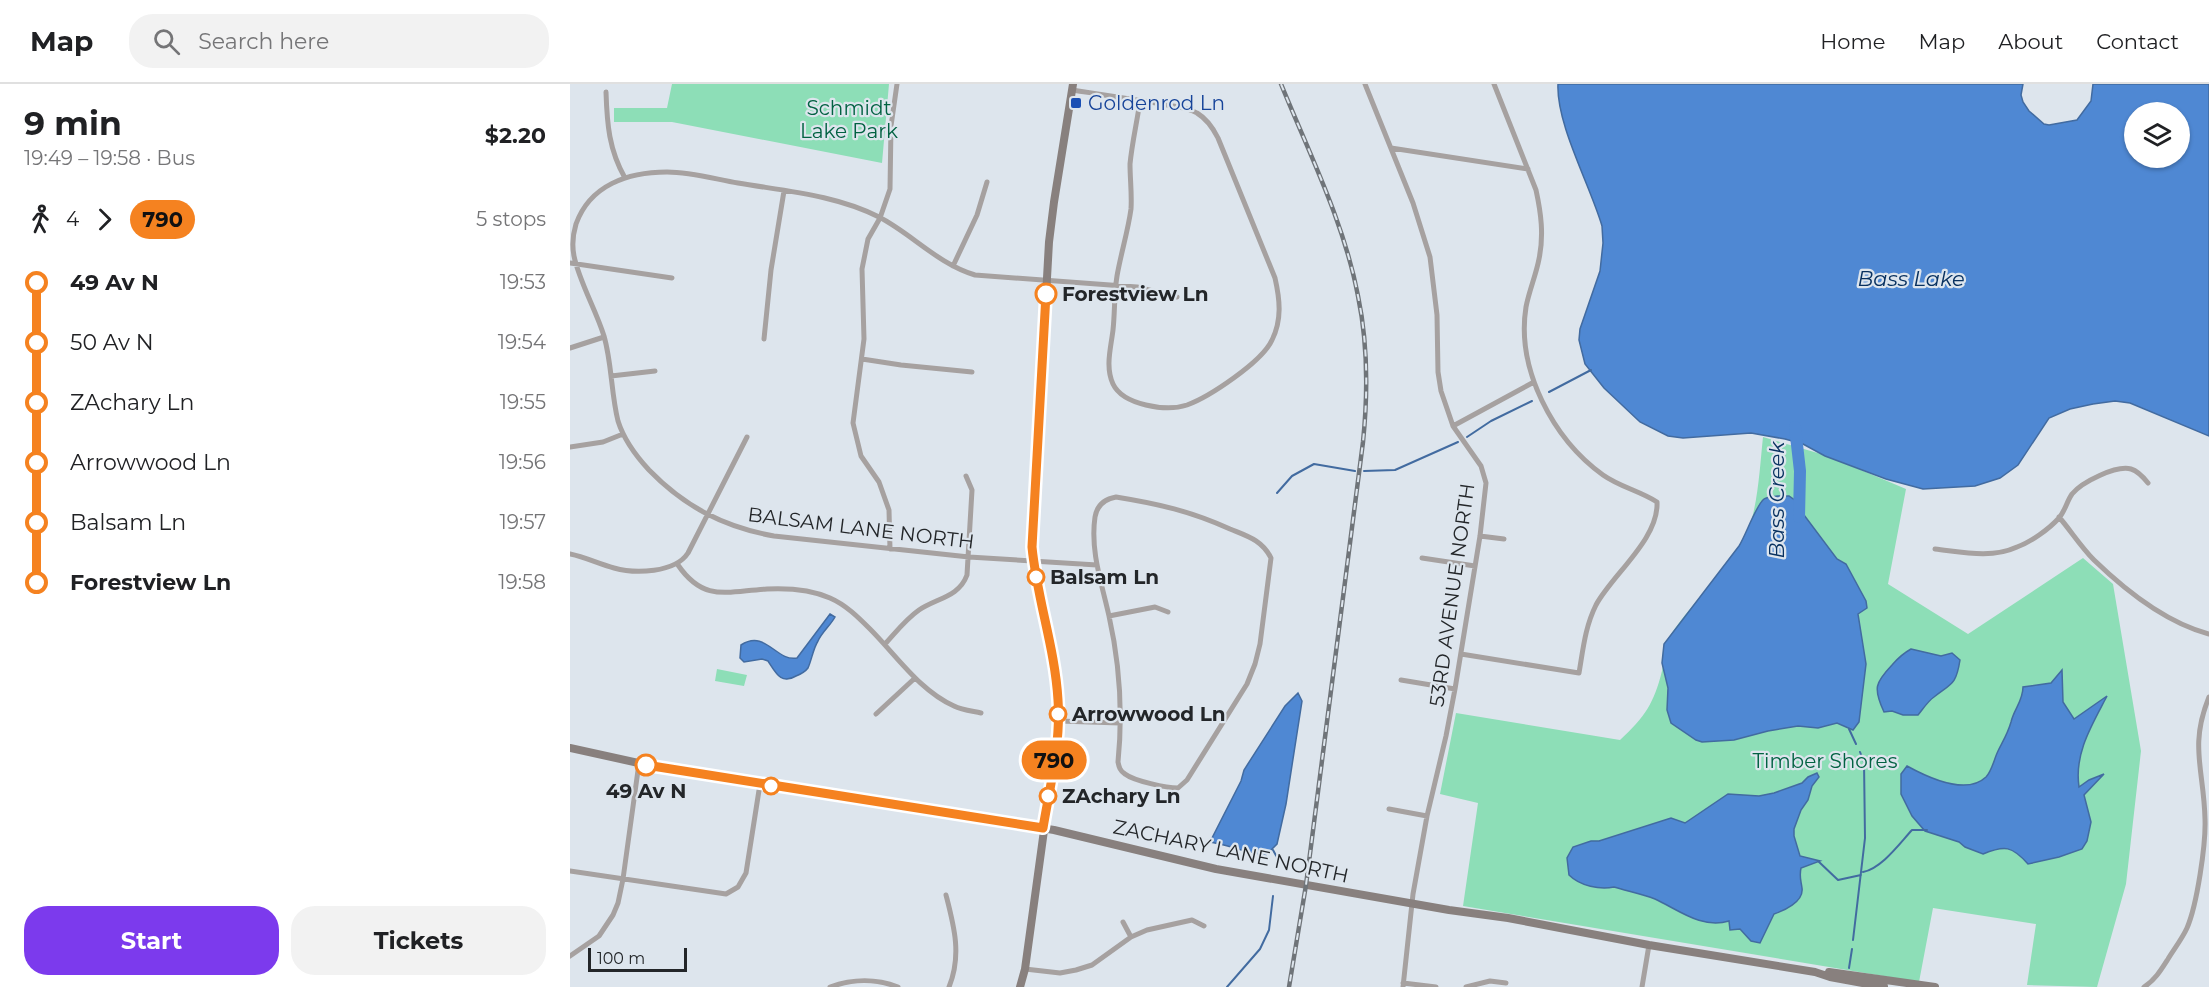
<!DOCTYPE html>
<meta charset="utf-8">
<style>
:root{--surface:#fff;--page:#f2f2f2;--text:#202124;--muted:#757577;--line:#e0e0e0;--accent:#7c3aed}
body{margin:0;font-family:Montserrat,sans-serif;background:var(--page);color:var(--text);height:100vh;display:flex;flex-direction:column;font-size:22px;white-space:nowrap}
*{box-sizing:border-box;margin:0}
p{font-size:20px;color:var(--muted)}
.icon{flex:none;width:33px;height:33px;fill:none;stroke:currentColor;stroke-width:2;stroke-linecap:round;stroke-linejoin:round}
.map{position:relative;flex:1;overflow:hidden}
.side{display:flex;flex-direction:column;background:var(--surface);width:570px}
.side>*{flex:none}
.badge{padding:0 12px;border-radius:20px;font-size:21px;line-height:39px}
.fabs{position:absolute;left:1554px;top:18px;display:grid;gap:12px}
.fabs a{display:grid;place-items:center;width:66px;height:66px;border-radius:50%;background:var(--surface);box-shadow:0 2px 4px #0004;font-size:30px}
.scale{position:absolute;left:18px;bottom:15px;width:99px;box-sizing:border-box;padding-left:6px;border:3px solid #232629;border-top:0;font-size:16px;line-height:21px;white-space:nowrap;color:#232629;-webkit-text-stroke:4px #dde5ed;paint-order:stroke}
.map>.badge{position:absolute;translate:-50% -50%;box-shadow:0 0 0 3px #fff}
.legs{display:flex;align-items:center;gap:9px;height:66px;padding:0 24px;font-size:20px}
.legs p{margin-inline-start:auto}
.headline{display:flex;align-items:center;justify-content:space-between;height:102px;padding:0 24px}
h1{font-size:33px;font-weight:700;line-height:45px}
.primary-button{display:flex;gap:12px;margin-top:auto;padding:12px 24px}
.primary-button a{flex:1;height:69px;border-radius:24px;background:var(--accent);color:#fff;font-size:24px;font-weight:700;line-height:69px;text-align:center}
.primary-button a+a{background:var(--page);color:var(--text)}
ul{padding:0 24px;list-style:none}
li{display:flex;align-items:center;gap:21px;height:60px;font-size:22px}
li i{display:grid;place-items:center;width:9px;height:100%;margin:0 8px;background:currentColor}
li i::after{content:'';width:15px;height:15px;margin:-8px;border:4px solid;border-radius:50%;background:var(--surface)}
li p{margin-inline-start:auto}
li:first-child i{background:linear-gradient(#0000 50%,currentColor 0)}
li:last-child i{background:linear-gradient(currentColor 50%,#0000 0)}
header{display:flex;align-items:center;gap:36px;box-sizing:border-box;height:84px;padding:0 30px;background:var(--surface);border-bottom:2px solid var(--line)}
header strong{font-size:28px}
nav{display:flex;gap:33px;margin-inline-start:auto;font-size:21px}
.search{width:420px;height:54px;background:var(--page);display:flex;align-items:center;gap:15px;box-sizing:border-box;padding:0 21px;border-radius:24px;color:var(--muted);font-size:22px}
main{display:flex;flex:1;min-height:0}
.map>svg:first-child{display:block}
.green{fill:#8ddeb7}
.water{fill:#4f88d3;stroke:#426ba0;stroke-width:1.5;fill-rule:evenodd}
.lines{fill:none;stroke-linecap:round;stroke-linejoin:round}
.stream{stroke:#426ba0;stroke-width:2}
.river{stroke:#4f88d3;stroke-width:12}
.street{stroke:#a6a1a0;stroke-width:5}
.secondary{stroke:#88807e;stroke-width:8}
.rail-casing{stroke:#6f7479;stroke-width:4.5}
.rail{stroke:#dde5ed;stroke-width:2;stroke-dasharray:7;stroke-linecap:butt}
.line-1-casing{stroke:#fff;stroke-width:14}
.line-1{stroke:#f58220;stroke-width:9}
.transit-dot{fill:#1a4fb4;stroke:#dde5ed;stroke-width:2}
.stop-1-dot{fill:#fff;stroke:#f58220;stroke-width:3}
.labels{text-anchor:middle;stroke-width:4.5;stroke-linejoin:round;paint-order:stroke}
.transit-label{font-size:20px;fill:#164399;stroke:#dde5ed;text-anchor:start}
.park-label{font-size:20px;fill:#026242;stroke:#dde5ed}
.stop-label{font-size:20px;font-weight:bold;fill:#232629;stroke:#dde5ed;text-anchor:start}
.street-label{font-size:20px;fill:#232629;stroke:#dde5ed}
.water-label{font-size:21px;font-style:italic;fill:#083160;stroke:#dde5ed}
</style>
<header>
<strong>Map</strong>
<div class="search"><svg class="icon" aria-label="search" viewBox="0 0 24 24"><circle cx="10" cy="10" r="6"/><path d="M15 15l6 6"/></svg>Search here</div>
<nav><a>Home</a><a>Map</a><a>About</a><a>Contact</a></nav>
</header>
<main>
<section class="side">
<div class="headline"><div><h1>9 min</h1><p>19:49 – 19:58 · Bus</p></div><b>$2.20</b></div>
<div class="legs"><svg class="icon" aria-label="walk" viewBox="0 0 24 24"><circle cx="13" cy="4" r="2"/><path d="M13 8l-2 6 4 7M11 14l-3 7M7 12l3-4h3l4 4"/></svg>4<svg class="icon" aria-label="forward" viewBox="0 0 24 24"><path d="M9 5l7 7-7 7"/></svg><b class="badge" style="background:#f58220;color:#111">790</b><p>5 stops</p></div>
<ul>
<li><i style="color:#f58220"></i><b>49 Av N</b><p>19:53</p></li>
<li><i style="color:#f58220"></i><span>50 Av N</span><p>19:54</p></li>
<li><i style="color:#f58220"></i><span>ZAchary Ln</span><p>19:55</p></li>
<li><i style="color:#f58220"></i><span>Arrowwood Ln</span><p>19:56</p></li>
<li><i style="color:#f58220"></i><span>Balsam Ln</span><p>19:57</p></li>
<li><i style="color:#f58220"></i><b>Forestview Ln</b><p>19:58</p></li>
</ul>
<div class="primary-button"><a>Start</a><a>Tickets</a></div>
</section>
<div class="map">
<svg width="1639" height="903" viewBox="0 0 1639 903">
<rect width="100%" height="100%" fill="#dde5ed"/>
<path class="green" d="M102,0H319L312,79L102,38H44V24H97Z
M1193,353L1258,372L1336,405L1318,500L1398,550L1513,474L1543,500L1571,667L1556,800L1527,903L1457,901L1466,840L1363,824L1349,898L893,822L908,719L870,710L886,629L1050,656C1075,633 1084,619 1092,587C1094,578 1091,567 1095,560C1118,520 1158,490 1177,448C1188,425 1190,380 1193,353Z
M147,585L177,591L174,602L145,597Z"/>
<path class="water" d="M988,0H1453L1451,11L1453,18L1459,27L1474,40L1479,41L1507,36L1521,17L1523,0H1639V352L1560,319L1545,317L1523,320L1500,325L1479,334L1448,381L1430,394L1405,402L1353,405L1316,395L1255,372L1233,360L1215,355L1181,349L1113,354L1098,352L1070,338L1034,304L1015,280L1009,256L1010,245L1030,187L1033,159L1032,142C1020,101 986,40 988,0ZM1564,28H1610V74H1564Z
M1208,412H1219L1233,422L1234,431L1267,475L1276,480L1296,517L1297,524L1288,530L1296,580L1289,638L1283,646L1267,639L1248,644L1228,642L1198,647L1164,656L1132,658L1126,656L1101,639L1097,626L1098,604L1092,579L1094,560L1169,462C1176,451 1186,421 1194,415C1197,413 1204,413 1208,412Z
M260,530L265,533C260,542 252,548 248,557C243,565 242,575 238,584C235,588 231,590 226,592C211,601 206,589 198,577L192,575L174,578L170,574L171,561C196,545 206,578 227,574Z
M1341,565L1371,572L1382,569L1390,576C1386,601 1382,599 1364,613C1358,617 1353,625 1348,631H1333L1322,627L1314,628C1303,604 1305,599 1322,581C1328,574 1332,570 1341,565Z
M1492,586L1493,618L1504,635L1537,612C1522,641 1504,669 1509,703L1519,696L1534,690L1514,711L1521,738L1517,757L1512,765L1489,773L1458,780C1442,762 1435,761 1413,770L1395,763L1389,758L1355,747L1342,732L1331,710V690L1337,682C1357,693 1396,712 1416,693C1422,687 1424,675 1428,667C1433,657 1438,649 1441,638C1444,625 1453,617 1453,603L1481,599Z
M728,609L732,617L716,720L707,760L696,771C677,770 660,761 640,758L671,697L674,686L715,622Z
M1247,689L1249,693L1242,702L1238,716L1231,726L1224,745V752L1230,772L1250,777L1231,784C1229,793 1231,796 1232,804C1234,818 1213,827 1204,830L1190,859L1181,857L1170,845L1160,846L1159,837C1131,845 1109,826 1085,815C1072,810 1057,807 1044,803C1030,806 1010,802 999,791L997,774L1003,763L1021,757H1029L1101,734L1115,739L1158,710L1189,712L1204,709L1232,699L1238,693Z"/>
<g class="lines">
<path class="stream" d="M979,308L1021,286
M897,353L921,337L962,317
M794,387L825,386L888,358
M707,409L722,392L744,380L785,387
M1279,645L1286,660
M703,766L709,777
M1248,777L1268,796L1291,791
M1293,788C1312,784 1329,760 1342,746H1357
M1283,856L1295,754L1294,678L1290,668
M1279,884L1282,865
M657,903L690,865L699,846L703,812"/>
<path class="river" d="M1225,343L1230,387L1229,433"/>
<path class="street" d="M795,0L843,119L860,173L867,231L868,288L871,307L883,342L911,382L916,399L910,452L885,605L876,652L857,732L843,810L833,903
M502,6C530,10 558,15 586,19C599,22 616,22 627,29C637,35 643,44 648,54L705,194C710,216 712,236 702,256C692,278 639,313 617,321C596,328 553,321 543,300C535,283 541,263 543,246C545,228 544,210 547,192C551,169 558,147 561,125C562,110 560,95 560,80C562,59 567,38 570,17
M36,8C37,40 39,66 55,94
M821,64L958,85
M0,179L102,194
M383,182L407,131L417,98
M194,255L201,186L214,107
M0,264L34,253
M292,275L331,281L402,288
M41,292L85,287
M883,342L964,298
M0,363L33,358L53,350
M546,413C589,420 620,427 660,445C677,452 692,456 701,474L690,560L685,580L677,600L617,696L608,704C597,704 564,697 555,690C550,687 549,683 548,678C553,628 550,581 539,532C532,500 520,467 525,433C527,421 535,415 546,413Z
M1489,433C1501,447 1511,463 1524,476C1555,506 1597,539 1639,550
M910,452L934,455
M320,465L319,426L309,398L291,372L283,339L294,255L292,185L298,155L310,134L320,105L321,42L327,0
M1365,465C1392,468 1421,475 1447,463C1461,458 1479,445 1489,434C1495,427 1497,417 1502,410C1512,398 1546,381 1561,385C1568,387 1574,394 1578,399
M0,470C15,473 29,480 44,484C65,490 105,489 118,469L177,353
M852,474L905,482
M108,481C134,519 158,507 197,505C218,504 242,506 260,514C276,521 288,533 300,545C326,571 350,607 384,622C392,626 402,627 411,629
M527,481L399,473L204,452C154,443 115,423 79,386C66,372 54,356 48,337C41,309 42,280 34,252C26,226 9,197 4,172C2,162 3,150 6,140C20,101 58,88 97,88C121,88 145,95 168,99C215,107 266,111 309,133C342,150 368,180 405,191L567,203L607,213
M539,532L585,523L598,528
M315,560C326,548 336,535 349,526C367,514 389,513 397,491L402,406L396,392
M891,570L1009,589C1013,566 1015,543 1026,521C1042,491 1089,455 1087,418C1070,407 1050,403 1033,391C983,355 946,285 956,223C959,207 966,191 969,175C974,151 971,129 966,106L924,0
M831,596L885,605
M306,630L345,594
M489,637L550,639
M819,725L857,732
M0,787L156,810L168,803L176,789L190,700
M376,811C384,842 392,871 379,903
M553,838L561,853
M0,872L29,852L43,831L48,819L53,795L69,679
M455,885L490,889L506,886L522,881L561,853L577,846L622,836L634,842
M833,899L866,903
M260,903C283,895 304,894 328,903
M896,903L920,897L936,899
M1072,903L1079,861
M1574,903C1585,896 1591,886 1598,875C1604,865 1612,855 1617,844C1627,821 1636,760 1635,735C1634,686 1619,662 1639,613"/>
<path class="secondary" d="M0,664L96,685L484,746L646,785L879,826L938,834L1079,861L1245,888L1260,893L1314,903
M1259,888L1365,903
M450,903L455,885L489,637L486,592L465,487L462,463L479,158L484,118L503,0"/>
<defs>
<path id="rail" d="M711,0C739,69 774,138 788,212C798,260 798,309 793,358L736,801L719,903"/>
</defs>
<use href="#rail" class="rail-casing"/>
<use href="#rail" class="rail"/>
</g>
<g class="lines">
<defs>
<path id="line-1" d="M76,681L473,744C480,702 491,659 488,616C485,564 467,515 462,463L476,210"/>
</defs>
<use href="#line-1" class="line-1-casing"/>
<use href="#line-1" class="line-1"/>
</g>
<rect class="transit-dot" x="500" y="13" width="12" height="12" rx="3"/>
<g class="stop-1-dot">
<circle cx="476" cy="210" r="10"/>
<circle cx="466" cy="493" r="8"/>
<circle cx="488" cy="630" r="8"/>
<circle cx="76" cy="681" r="10"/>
<circle cx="201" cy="702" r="8"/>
<circle cx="478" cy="712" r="8"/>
</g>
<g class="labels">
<g class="transit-label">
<text x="518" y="26">Goldenrod Ln</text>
</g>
<g class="park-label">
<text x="279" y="31">Schmidt<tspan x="279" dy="23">Lake Park</tspan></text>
<text x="1255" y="684">Timber Shores</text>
</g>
<g class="stop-label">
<text x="492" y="217">Forestview Ln</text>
<text x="480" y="500">Balsam Ln</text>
<text x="502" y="637">Arrowwood Ln</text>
<text x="76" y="714" text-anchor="middle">49 Av N</text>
<text x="492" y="719">ZAchary Ln</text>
</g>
<g class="street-label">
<text transform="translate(291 444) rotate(7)" y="7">BALSAM LANE NORTH</text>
<text transform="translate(882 511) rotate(-82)" y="7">53RD AVENUE NORTH</text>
<text transform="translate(661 767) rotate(12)" y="7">ZACHARY LANE NORTH</text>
</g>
<g class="water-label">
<text x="1341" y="202">Bass Lake</text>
<text transform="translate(1207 416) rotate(-90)" y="7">Bass Creek</text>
</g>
</g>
</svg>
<div class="fabs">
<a><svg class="icon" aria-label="layers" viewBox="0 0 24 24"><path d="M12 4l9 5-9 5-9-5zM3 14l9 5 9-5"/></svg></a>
</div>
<div class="scale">100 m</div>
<b class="badge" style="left:484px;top:676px;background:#f58220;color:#111">790</b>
</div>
</main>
